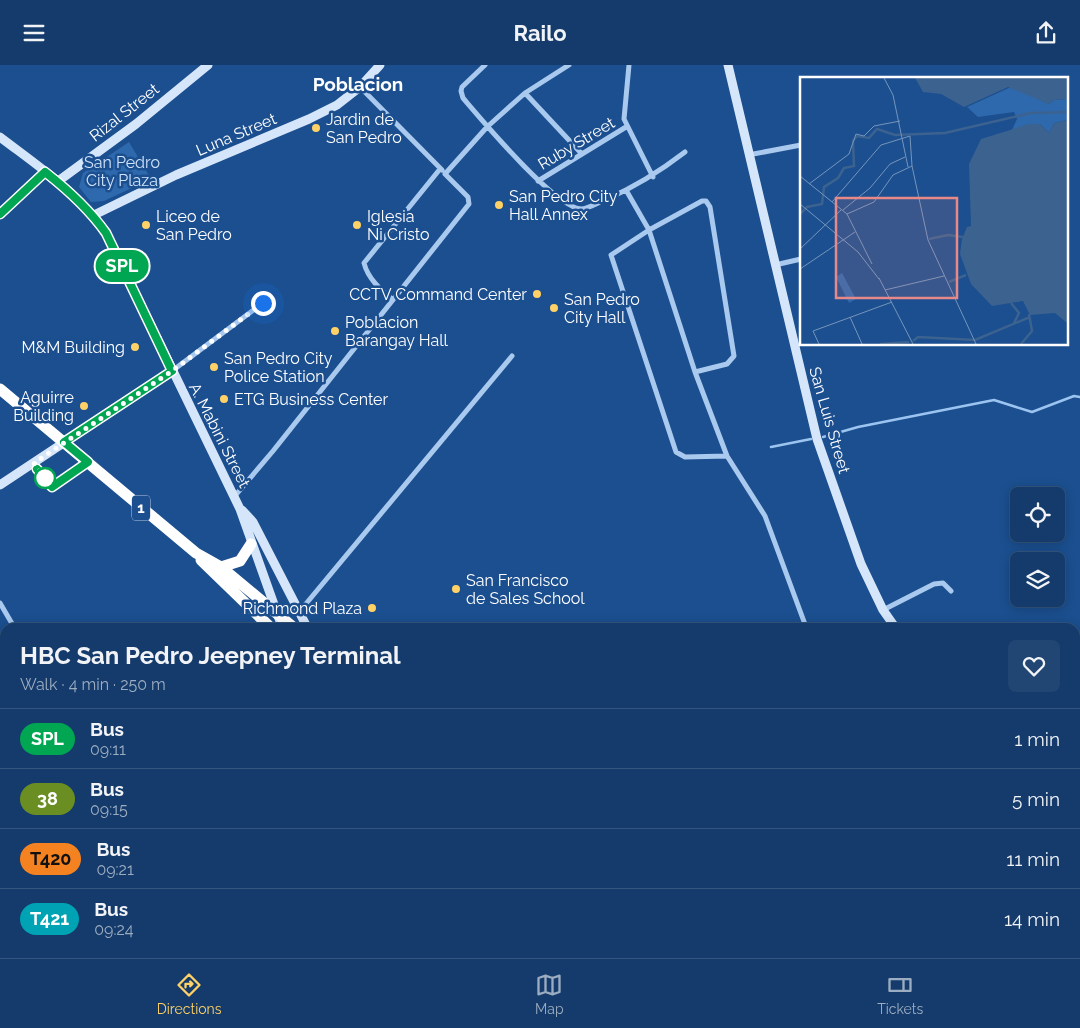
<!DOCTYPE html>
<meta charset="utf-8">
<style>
:root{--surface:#143b6b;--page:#214673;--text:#f1f3f6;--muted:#9dadc1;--line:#33557e;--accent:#ffd166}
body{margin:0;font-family:Raleway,sans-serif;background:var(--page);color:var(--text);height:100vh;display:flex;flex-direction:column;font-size:19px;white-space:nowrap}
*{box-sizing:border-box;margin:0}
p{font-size:16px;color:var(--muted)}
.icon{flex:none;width:28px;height:28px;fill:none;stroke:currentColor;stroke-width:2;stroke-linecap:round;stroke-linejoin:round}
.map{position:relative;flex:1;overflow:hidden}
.drawer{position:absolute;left:0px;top:558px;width:1080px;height:336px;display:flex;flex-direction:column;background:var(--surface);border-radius:15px 15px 0 0;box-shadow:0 2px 12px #0003,0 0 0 1px var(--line)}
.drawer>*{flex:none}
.badge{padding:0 10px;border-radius:16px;font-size:18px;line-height:32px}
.fabs{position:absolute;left:1010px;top:422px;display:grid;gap:10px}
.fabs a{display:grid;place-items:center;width:55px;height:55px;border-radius:8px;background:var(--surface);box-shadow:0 2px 12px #0003,0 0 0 1px var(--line);font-size:25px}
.you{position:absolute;width:25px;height:25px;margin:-12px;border:4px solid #fff;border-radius:50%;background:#1a73e8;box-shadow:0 0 0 8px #1a73e833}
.map>.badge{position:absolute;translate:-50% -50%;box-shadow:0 0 0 2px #fff}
.round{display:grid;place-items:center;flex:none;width:52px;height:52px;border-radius:8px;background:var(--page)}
.head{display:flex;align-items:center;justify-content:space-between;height:85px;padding:0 20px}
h1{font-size:24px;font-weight:700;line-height:38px}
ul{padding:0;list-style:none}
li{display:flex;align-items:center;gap:15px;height:60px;padding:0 20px;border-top:1px solid var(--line)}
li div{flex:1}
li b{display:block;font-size:19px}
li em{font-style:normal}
li .badge{min-width:55px;font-weight:700;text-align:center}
header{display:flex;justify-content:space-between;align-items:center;height:65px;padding:0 20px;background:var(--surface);font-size:22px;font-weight:700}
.tabs{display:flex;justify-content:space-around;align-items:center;height:70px;border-top:1px solid var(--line);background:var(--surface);font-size:14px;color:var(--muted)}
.tabs a{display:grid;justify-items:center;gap:2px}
.tabs .active{color:var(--accent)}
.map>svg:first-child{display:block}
.green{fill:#2e69ad}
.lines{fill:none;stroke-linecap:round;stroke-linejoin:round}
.stream{stroke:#9cc4f0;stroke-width:2.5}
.street{stroke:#a9c9ee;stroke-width:5}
.secondary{stroke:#d6e6fa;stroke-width:9}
.highway{stroke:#fff;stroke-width:11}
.line-casing{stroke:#fff;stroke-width:11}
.line{stroke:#00a651;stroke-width:8}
.walk{stroke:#fff;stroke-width:5;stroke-dasharray:0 9}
.poi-dot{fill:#ffd166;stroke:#1b4f8f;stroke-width:2}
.stop-dot{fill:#fff;stroke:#00a651;stroke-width:2.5}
.labels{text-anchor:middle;stroke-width:5;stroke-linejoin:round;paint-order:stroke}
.shield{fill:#1b4f8f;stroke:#bbcadd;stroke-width:1}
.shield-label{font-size:15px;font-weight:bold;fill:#fff}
.street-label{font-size:16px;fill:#fff;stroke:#1b4f8f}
.poi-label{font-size:16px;fill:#fff;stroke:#1b4f8f;text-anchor:start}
.park-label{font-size:16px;fill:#cfe3fa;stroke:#1b4f8f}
.quarter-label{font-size:19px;font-weight:bold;fill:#fff;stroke:#1b4f8f}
.inset-river{fill:none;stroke:#3c6290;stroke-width:2.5}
.inset-road{fill:none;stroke:#7695bc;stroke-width:1}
.view{fill:#e88989;fill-opacity:0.15;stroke:#e88989;stroke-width:2.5}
.inset-edge{fill:none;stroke:#fff;stroke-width:2.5}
</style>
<header><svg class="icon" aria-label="menu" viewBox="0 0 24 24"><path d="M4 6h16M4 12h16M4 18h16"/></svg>Railo<svg class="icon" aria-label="share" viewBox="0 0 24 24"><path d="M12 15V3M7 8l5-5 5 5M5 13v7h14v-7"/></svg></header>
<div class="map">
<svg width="1080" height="893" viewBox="0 0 1080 893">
<rect width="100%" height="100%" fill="#1b4f8f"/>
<path class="green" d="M129,77L151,114L104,136L91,137L79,122L83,108Z
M89,889H169L171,893H91Z"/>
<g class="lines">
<path class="stream" d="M823,372L858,362L994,335L1032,347L1074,331L1080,332
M771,382L811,374
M1075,735H1080"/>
<path class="street" d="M485,0L462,22L461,26L463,33C481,54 556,144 582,144C590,143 599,137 607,134C637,121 659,107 685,87
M629,0L624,54L653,112
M360,22L442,105
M525,28L581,88
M748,90L801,80
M538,116L626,62
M626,125L649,165L695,307L727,391L765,451L806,562
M775,200L801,194
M393,235C381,225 368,214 364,198L440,104
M172,306L263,238
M695,307L727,299L734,291L710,142L706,136H702L649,165L611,190L676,387L685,392L727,391
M234,432L273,386L469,139L468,132L445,109L487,62L525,28L569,0
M0,538L14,562
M883,545L934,519L943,518L951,526
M300,546L512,291
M1075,744L1080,742
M1075,766L1080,764
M1075,818L1080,815
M0,856L5,862
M23,889L24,893
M88,889L91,893
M201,889L203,893
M395,889L397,893
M546,889L548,893
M779,889L780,893
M892,889L893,893
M953,889L955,893
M1,893L5,889
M269,893L270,889
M340,893V889
M578,893L587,889
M883,893L888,889"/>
<path class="secondary" d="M728,0L817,374L861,499L883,545L895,562
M0,72C38,101 79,128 106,168L240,444L282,562
M57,117L136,59L208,0
M0,149L45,107
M94,150L176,110L309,54L337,40L360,22L380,0
M0,420L172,306
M242,445L253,457L307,562
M1056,889L1058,893"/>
<path class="highway" d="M0,324L196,488L221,502L293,562
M201,495L270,562
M221,502L240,496L251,479
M471,889L473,893"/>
</g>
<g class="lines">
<defs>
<path id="line" d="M0,149L45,107C68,125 89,144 106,168L172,306L64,377L88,397L52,422L37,404"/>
</defs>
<use href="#line" class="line-casing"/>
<use href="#line" class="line"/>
<path class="walk" d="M45,413L34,398L172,306L263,238"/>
</g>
<g class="poi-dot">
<circle cx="316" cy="63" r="5"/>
<circle cx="499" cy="140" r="5"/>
<circle cx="146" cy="160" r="5"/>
<circle cx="357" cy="160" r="5"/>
<circle cx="537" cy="229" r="5"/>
<circle cx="554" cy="243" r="5"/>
<circle cx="335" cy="266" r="5"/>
<circle cx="135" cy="282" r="5"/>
<circle cx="214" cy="302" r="5"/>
<circle cx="224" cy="334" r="5"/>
<circle cx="84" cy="341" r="5"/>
<circle cx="456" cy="524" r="5"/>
<circle cx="372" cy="543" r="5"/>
</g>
<circle class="stop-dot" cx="45" cy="413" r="10"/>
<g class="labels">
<rect class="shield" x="132" y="430.5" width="18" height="25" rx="4"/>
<g class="shield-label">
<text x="141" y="448">1</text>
</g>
<g class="street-label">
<text transform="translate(124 47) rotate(-38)" y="6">Rizal Street</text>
<text transform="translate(236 69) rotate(-23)" y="6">Luna Street</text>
<text transform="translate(576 78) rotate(-31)" y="6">Ruby Street</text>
<text transform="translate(830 355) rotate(74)" y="6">San Luis Street</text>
<text transform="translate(220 370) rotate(63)" y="6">A. Mabini Street</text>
</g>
<g class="poi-label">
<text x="326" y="60">Jardin de<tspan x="326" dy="18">San Pedro</tspan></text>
<text x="509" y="137">San Pedro City<tspan x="509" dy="18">Hall Annex</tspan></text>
<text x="156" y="157">Liceo de<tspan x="156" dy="18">San Pedro</tspan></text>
<text x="367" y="157">Iglesia<tspan x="367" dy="18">Ni Cristo</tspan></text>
<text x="527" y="235" text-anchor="end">CCTV Command Center</text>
<text x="564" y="240">San Pedro<tspan x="564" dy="18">City Hall</tspan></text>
<text x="345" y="263">Poblacion<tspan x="345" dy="18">Barangay Hall</tspan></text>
<text x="125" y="288" text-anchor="end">M&amp;M Building</text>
<text x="224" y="299">San Pedro City<tspan x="224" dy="18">Police Station</tspan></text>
<text x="74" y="338" text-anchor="end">Aguirre<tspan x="74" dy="18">Building</tspan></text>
<text x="234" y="340">ETG Business Center</text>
<text x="466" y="521">San Francisco<tspan x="466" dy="18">de Sales School</tspan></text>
<text x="362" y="549" text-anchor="end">Richmond Plaza</text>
</g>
<g class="park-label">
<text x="122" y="103">San Pedro<tspan x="122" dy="18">City Plaza</tspan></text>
</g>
<g class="quarter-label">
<text x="358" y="26">Poblacion</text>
</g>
</g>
<g transform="translate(800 12)">
<rect width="268" height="268" fill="#1b4f8f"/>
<path d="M211,10L249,27L254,23L267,22V43L254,46L249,56L240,47L227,48L211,55L217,42L214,35L178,40L167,30ZM42,196L56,222L49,226L36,200Z" fill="#2e69ad"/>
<path d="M115,1H267V22L254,23L249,27L208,10L164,30L141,17L123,15ZM267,43V246L255,236L230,238L223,224L192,229L171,207L160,177L162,162L167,150L171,149L169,87L181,62L229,47H240L249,56L254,46Z" fill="#3c6290"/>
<path class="inset-river" d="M0,137L7,130L22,127L24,110L38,101L44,91L54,89L53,64L57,59L69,61L77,52L95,58L145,56L231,36L268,35M129,162L148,158L163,160M149,205L166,198M211,226L219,236L214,246M113,264L118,260L175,263L230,240M80,267L109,265M221,267L232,254L229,237"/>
<path class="inset-road" d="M84,1L93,18L108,90M0,99L47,137L72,187M9,107L49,77L56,57L64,59L74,49L100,44M32,125L81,68L110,59L112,89L128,163L176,267M0,127L58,175L79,202M43,133L70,111L90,87L105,80M47,137L74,125L93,98L112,89M0,172L41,133M0,192L55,155M79,201L113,267M85,213L144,199M50,240L62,267M19,267L13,254L92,225"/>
<path class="view" d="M36,121H157V221H36Z"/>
<rect width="268" height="268" class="inset-edge"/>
</g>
</svg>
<div class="fabs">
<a><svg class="icon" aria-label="locate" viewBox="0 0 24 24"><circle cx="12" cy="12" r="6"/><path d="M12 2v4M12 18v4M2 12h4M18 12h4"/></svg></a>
<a><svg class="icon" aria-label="layers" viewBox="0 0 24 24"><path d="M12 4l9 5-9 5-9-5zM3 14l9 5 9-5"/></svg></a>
</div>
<div class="you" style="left:263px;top:238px"></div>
<b class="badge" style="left:122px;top:201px;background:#00a651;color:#fff">SPL</b>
<section class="drawer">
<div class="head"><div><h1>HBC San Pedro Jeepney Terminal</h1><p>Walk · 4 min · 250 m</p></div><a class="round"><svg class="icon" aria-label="heart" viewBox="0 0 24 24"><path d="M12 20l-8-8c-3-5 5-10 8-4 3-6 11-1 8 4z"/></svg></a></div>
<ul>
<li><span class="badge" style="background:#00a651;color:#fff">SPL</span><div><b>Bus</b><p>09:11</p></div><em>1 min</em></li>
<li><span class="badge" style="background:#6b8e23;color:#fff">38</span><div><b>Bus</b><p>09:15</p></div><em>5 min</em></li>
<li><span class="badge" style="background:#f58220;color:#111">T420</span><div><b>Bus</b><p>09:21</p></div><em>11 min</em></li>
<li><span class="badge" style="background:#00a3b4;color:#fff">T421</span><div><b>Bus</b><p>09:24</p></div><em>14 min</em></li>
</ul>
</section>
</div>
<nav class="tabs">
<a class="active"><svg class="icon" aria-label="directions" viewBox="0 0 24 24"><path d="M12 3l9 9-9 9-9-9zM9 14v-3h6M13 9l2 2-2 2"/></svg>Directions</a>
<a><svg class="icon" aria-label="map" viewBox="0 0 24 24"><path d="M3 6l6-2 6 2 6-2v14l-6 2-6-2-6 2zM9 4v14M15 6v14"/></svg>Map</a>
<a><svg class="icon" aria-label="tickets" viewBox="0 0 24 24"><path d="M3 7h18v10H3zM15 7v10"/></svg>Tickets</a>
</nav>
